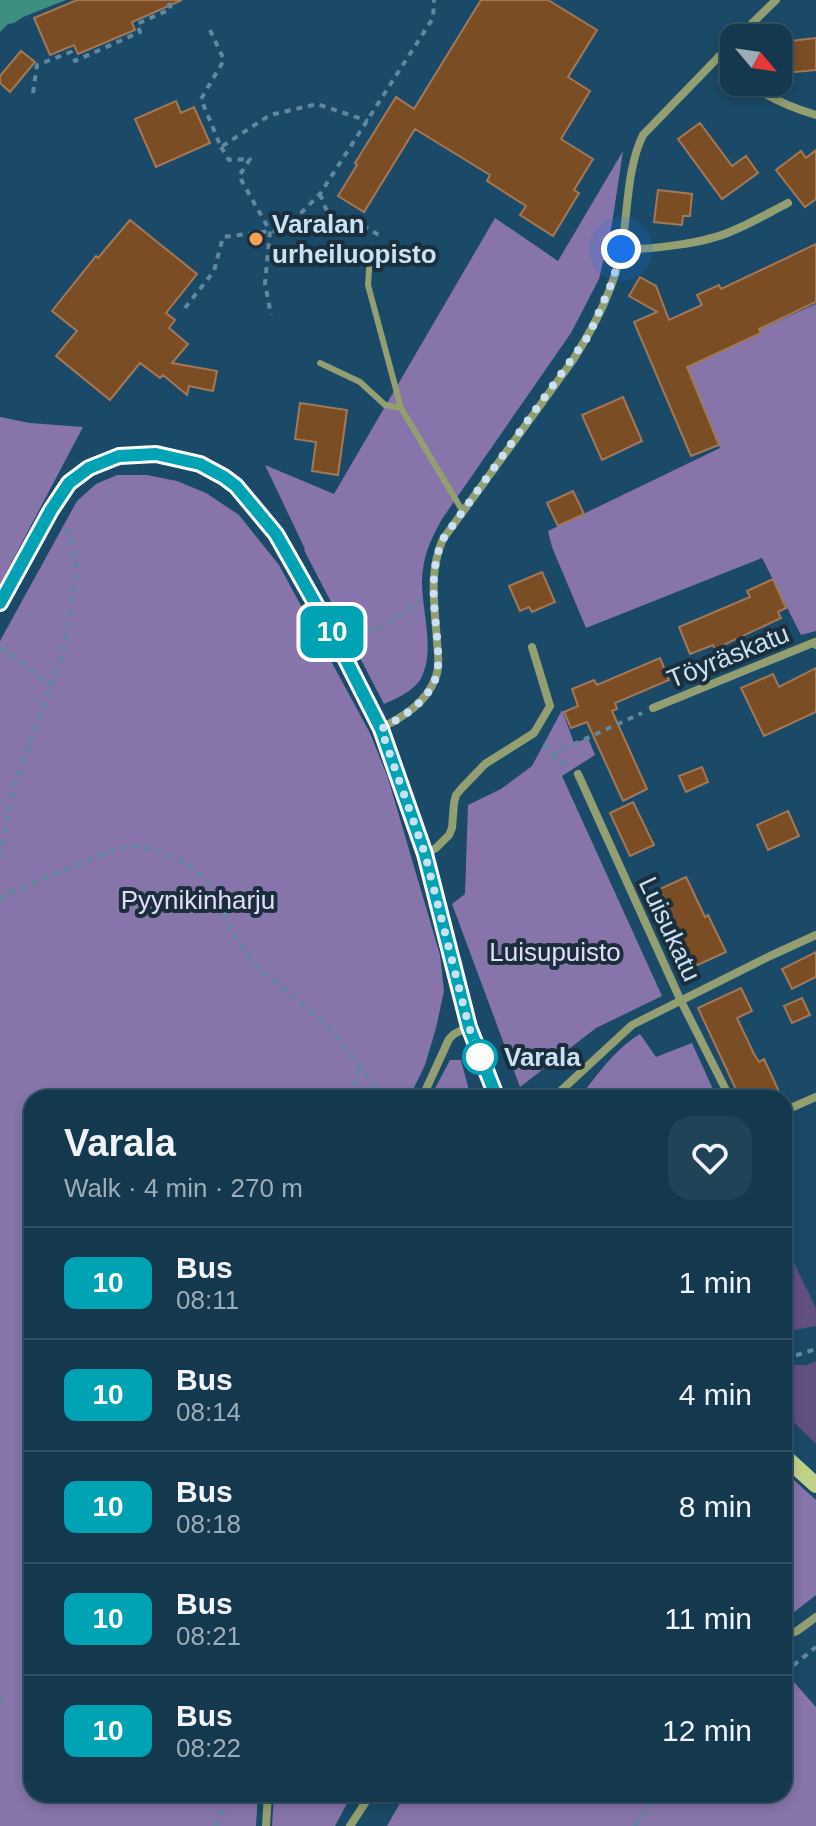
<!DOCTYPE html>
<meta charset="utf-8">
<style>
:root{--surface:#14384d;--page:#214357;--text:#f1f3f6;--muted:#9dacb6;--line:#335265}
body{margin:0;font-family:Helvetica,sans-serif;background:var(--page);color:var(--text);height:100vh;display:flex;flex-direction:column;font-size:30px;white-space:nowrap}
*{box-sizing:border-box;margin:0}
p{font-size:26px;color:var(--muted)}
.icon{flex:none;width:44px;height:44px;fill:none;stroke:currentColor;stroke-width:2;stroke-linecap:round;stroke-linejoin:round}
.map{position:relative;flex:1;overflow:hidden}
.details{position:absolute;left:24px;top:1090px;width:768px;height:712px;display:flex;flex-direction:column;background:var(--surface);border-radius:24px;box-shadow:0 4px 12px #0003,0 0 0 2px var(--line)}
.details>*{flex:none}
.badge{padding:0 16px;border-radius:12px;font-size:28px;line-height:52px}
.needle{width:52px;rotate:119deg}
.tools{position:absolute;left:720px;top:24px;display:grid;gap:16px}
.tools a{display:grid;place-items:center;width:72px;height:72px;border-radius:16px;background:var(--surface);box-shadow:0 4px 12px #0003,0 0 0 2px var(--line);font-size:40px}
.you{position:absolute;width:40px;height:40px;margin:-20px;border:6px solid #fff;border-radius:50%;background:#1a73e8;box-shadow:0 0 0 12px #1a73e833}
.map>.badge{position:absolute;translate:-50% -50%;box-shadow:0 0 0 4px #fff}
.round{display:grid;place-items:center;flex:none;width:84px;height:84px;border-radius:24px;background:var(--page)}
.overview{display:flex;align-items:center;justify-content:space-between;height:136px;padding:0 40px}
h1{font-size:38px;font-weight:700;line-height:60px}
ul{padding:0;list-style:none}
li{display:flex;align-items:center;gap:24px;height:112px;padding:0 40px;border-top:2px solid var(--line)}
li div{flex:1}
li b{display:block;font-size:30px}
li em{font-style:normal}
li .badge{min-width:88px;font-weight:700;text-align:center}
.map>svg:first-child{display:block}
.green{fill:#604f81}
.forest{fill:#8674aa}
.water{fill:#3d8f80}
.building{fill:#7b4d25;stroke:#a37857;stroke-width:2}
.lines{fill:none;stroke-linecap:round;stroke-linejoin:round}
.path{stroke:#6288a0;stroke-width:4;stroke-dasharray:6 6;stroke-linecap:butt}
.lane{stroke:#949f71;stroke-width:6}
.street{stroke:#949f71;stroke-width:8}
.secondary{stroke:#c0d188;stroke-width:16}
.line-casing{stroke:#fff;stroke-width:18}
.line{stroke:#00a3b4;stroke-width:12}
.walk{stroke:#c9e1f3;stroke-width:8;stroke-dasharray:0 14.4}
.poi-dot{fill:#fa9f4f;stroke:#1a2e3b;stroke-width:3}
.stop-dot{fill:#fff;stroke:#00a3b4;stroke-width:4}
.labels{text-anchor:middle;stroke-width:8;stroke-linejoin:round;paint-order:stroke}
.poi-label{font-size:26px;font-weight:bold;fill:#c9e1f3;stroke:#1a2e3b;text-anchor:start}
.street-label{font-size:26px;fill:#c9e1f3;stroke:#1a2e3b}
.park-label{font-size:26px;fill:#e4dbfb;stroke:#1a2e3b}
.stop-label{font-size:26px;font-weight:bold;fill:#c9e1f3;stroke:#1a2e3b;text-anchor:start}
</style>
<div class="map">
<svg width="816" height="1826" viewBox="0 0 816 1826">
<rect width="100%" height="100%" fill="#1a4a67"/>
<path class="green" d="M784,1243L816,1308V1326L784,1332Z
M816,1361V1444L784,1413V1365H807Z"/>
<path class="forest" d="M623,151L612,224L599,279L571,333L442,519C430,541 423,556 422,582C422,612 436,653 420,680C412,692 397,698 384,704L304,550L305,549L265,465L334,494L495,218L558,261Z
M816,304V631L801,635L762,558L586,628L552,547L548,531L720,448L683,358L700,356Z
M0,417L30,423L83,427L0,584Z
M117,475H147L177,481L206,493L239,515L279,565L370,733L388,778L440,955L444,991L436,1028L425,1065L409,1098H32V1794H258L256,1826H0V641L77,501L96,484Z
M562,710L574,743L588,738L595,755L562,776L662,996L596,1028L520,1087L452,904L465,894L468,805L501,789L532,766Z
M640,1034L656,1057L692,1043L717,1098H579C598,1074 614,1050 640,1034Z
M450,1060H461L471,1098H430Z
M784,1471L816,1500V1595L784,1620Z
M784,1681H793L816,1707V1826H387L400,1803L409,1794H784Z
M274,1794H352L335,1826H272Z"/>
<path class="water" d="M0,0H66L23,17L14,23L8,24L0,32Z"/>
<path class="building" d="M77,0H182L132,22L135,30L78,54L74,45L50,55L34,18Z
M481,0H548L597,30L568,77L590,91L561,139L593,159L574,190L579,193L553,236L520,215L526,206L487,181L490,175L415,129L364,212L338,196L357,165L355,163L396,97L414,109Z
M816,38V70L785,73L782,42Z
M21,51L35,62L10,92L0,83V76Z
M176,101L181,113L194,107L210,143L156,167L135,119Z
M700,123L732,166L746,156L758,173L722,199L678,139Z
M816,150V199L805,207L776,170L801,151L806,158Z
M658,190L692,194L690,216H683L682,225L654,222Z
M130,220L197,274L166,313L175,320L169,328L188,344L172,363L217,371L213,391L189,386L187,395L163,375L160,378L140,363L110,400L56,356L77,331L52,311L96,256L98,258Z
M816,244V302L759,329L761,333L687,367L719,445L691,456L634,322L657,312L629,296L640,277L656,286L669,320L702,305L697,295L719,285L721,289Z
M623,397L642,441L602,460L582,415Z
M300,403L347,410L338,475L312,471L316,442L295,439Z
M573,491L584,514L558,526L547,503Z
M542,572L555,602L532,612L529,607L520,611L509,586Z
M773,579L786,608L778,612L781,618L715,649L713,645L690,654L679,627L750,597L747,591Z
M660,658L669,680L615,703L617,709L612,711L647,789L623,801L587,722L571,728L564,712L578,706L572,689L594,680L597,685Z
M816,668V712L764,736L741,688L773,674L779,687Z
M702,767L708,782L686,792L679,776Z
M633,802L654,845L630,856L610,813Z
M788,811L799,836L768,850L757,825Z
M686,877L705,917L708,915L726,952L689,969L672,932L678,929L660,889Z
M816,952V977L792,989L782,969Z
M741,988L752,1011L737,1018L754,1054L759,1062L764,1059L782,1098H740L698,1008Z
M802,998L810,1015L792,1023L784,1006Z"/>
<g class="lines">
<path class="path" d="M210,30L224,60L201,99L221,147L270,115L317,104L368,121
M33,93L37,65L71,52L75,61L140,32L137,24L171,9L168,0
M221,147L229,160L250,159L239,176L270,231L265,283L271,315
M320,194L326,209L344,226L362,225L382,237
M284,232L343,226
M185,308L214,271L223,237L270,231L282,232L320,194L433,18L434,0
M354,635L385,626L420,601
M0,648L16,658L51,685
M544,744L552,754L642,713
M552,754L566,765
M0,857L16,780L63,655L75,585L77,562L71,535L64,527
M0,900L7,894L114,850L133,846L157,851L181,860L203,876L218,898L233,934L258,967L328,1026L385,1098
M351,1098L360,1066
M784,1356L797,1355L816,1349
M784,1673L816,1647
M0,1702L6,1693
M216,1826L231,1794
M635,1826L658,1794"/>
<path class="lane" d="M370,256L368,285L401,408L462,510
M320,363L360,382L385,405L401,408"/>
<path class="street" d="M737,38L776,0
M718,57L734,73
M746,82C766,96 792,108 816,115
M621,249C651,250 706,243 732,231C752,223 770,212 788,203
M653,708L815,642L816,645
M381,728C403,717 426,703 435,679C440,668 438,655 437,642C435,607 428,572 443,539L573,360C595,325 615,287 622,246C628,211 627,167 643,135L734,41
M578,774L680,999L730,1098
M425,854L436,848L449,835L452,828L454,803L456,795L462,788L485,764L534,733L550,706L532,647
M422,1098L449,1039L454,1034L468,1027
M553,1098L632,1025L770,956L816,935
M784,1111L816,1097
M784,1636L797,1631L816,1617
M266,1826L268,1794
M350,1826L371,1794"/>
<path class="secondary" d="M0,603L51,510L69,483L89,468L119,456L156,454L200,464L224,477L236,486L276,534L336,640L381,729L425,854L469,1027L497,1098
M784,1456L816,1485"/>
</g>
<g class="lines">
<defs>
<path id="line" d="M0,603L51,510L69,483L89,468L119,456L156,454L200,464L224,477L236,486L276,534L336,640L381,729L425,854L469,1027L497,1098"/>
</defs>
<use href="#line" class="line-casing"/>
<use href="#line" class="line"/>
<path class="walk" d="M480,1057L469,1027L425,854L381,729C402,717 425,704 435,680C440,666 438,651 437,637C434,603 429,571 443,539L589,335L613,280L621,249"/>
</g>
<circle class="poi-dot" cx="256" cy="239" r="8"/>
<circle class="stop-dot" cx="480" cy="1057" r="16"/>
<g class="labels">
<g class="poi-label">
<text x="272" y="233">Varalan<tspan x="272" dy="30">urheiluopisto</tspan></text>
</g>
<g class="street-label">
<text transform="translate(728 656) rotate(-22)" y="9">Töyräskatu</text>
<text transform="translate(670 929) rotate(65)" y="9">Luisukatu</text>
</g>
<g class="park-label">
<text x="198" y="909">Pyynikinharju</text>
<text x="555" y="961">Luisupuisto</text>
</g>
<g class="stop-label">
<text x="504" y="1066">Varala</text>
</g>
</g>
</svg>
<div class="tools">
<a><svg class="needle" viewBox="-14 -14 28 28"><path d="M0-13l5 13h-10z" fill="#e53935"/><path d="M0 13l5-13h-10z" fill="#9dacb6"/></svg></a>
</div>
<div class="you" style="left:621px;top:249px"></div>
<b class="badge" style="left:332px;top:632px;background:#00a3b4;color:#fff">10</b>
<section class="details">
<div class="overview"><div><h1>Varala</h1><p>Walk · 4 min · 270 m</p></div><a class="round"><svg class="icon" aria-label="heart" viewBox="0 0 24 24"><path d="M12 20l-8-8c-3-5 5-10 8-4 3-6 11-1 8 4z"/></svg></a></div>
<ul>
<li><span class="badge" style="background:#00a3b4;color:#fff">10</span><div><b>Bus</b><p>08:11</p></div><em>1 min</em></li>
<li><span class="badge" style="background:#00a3b4;color:#fff">10</span><div><b>Bus</b><p>08:14</p></div><em>4 min</em></li>
<li><span class="badge" style="background:#00a3b4;color:#fff">10</span><div><b>Bus</b><p>08:18</p></div><em>8 min</em></li>
<li><span class="badge" style="background:#00a3b4;color:#fff">10</span><div><b>Bus</b><p>08:21</p></div><em>11 min</em></li>
<li><span class="badge" style="background:#00a3b4;color:#fff">10</span><div><b>Bus</b><p>08:22</p></div><em>12 min</em></li>
</ul>
</section>
</div>
